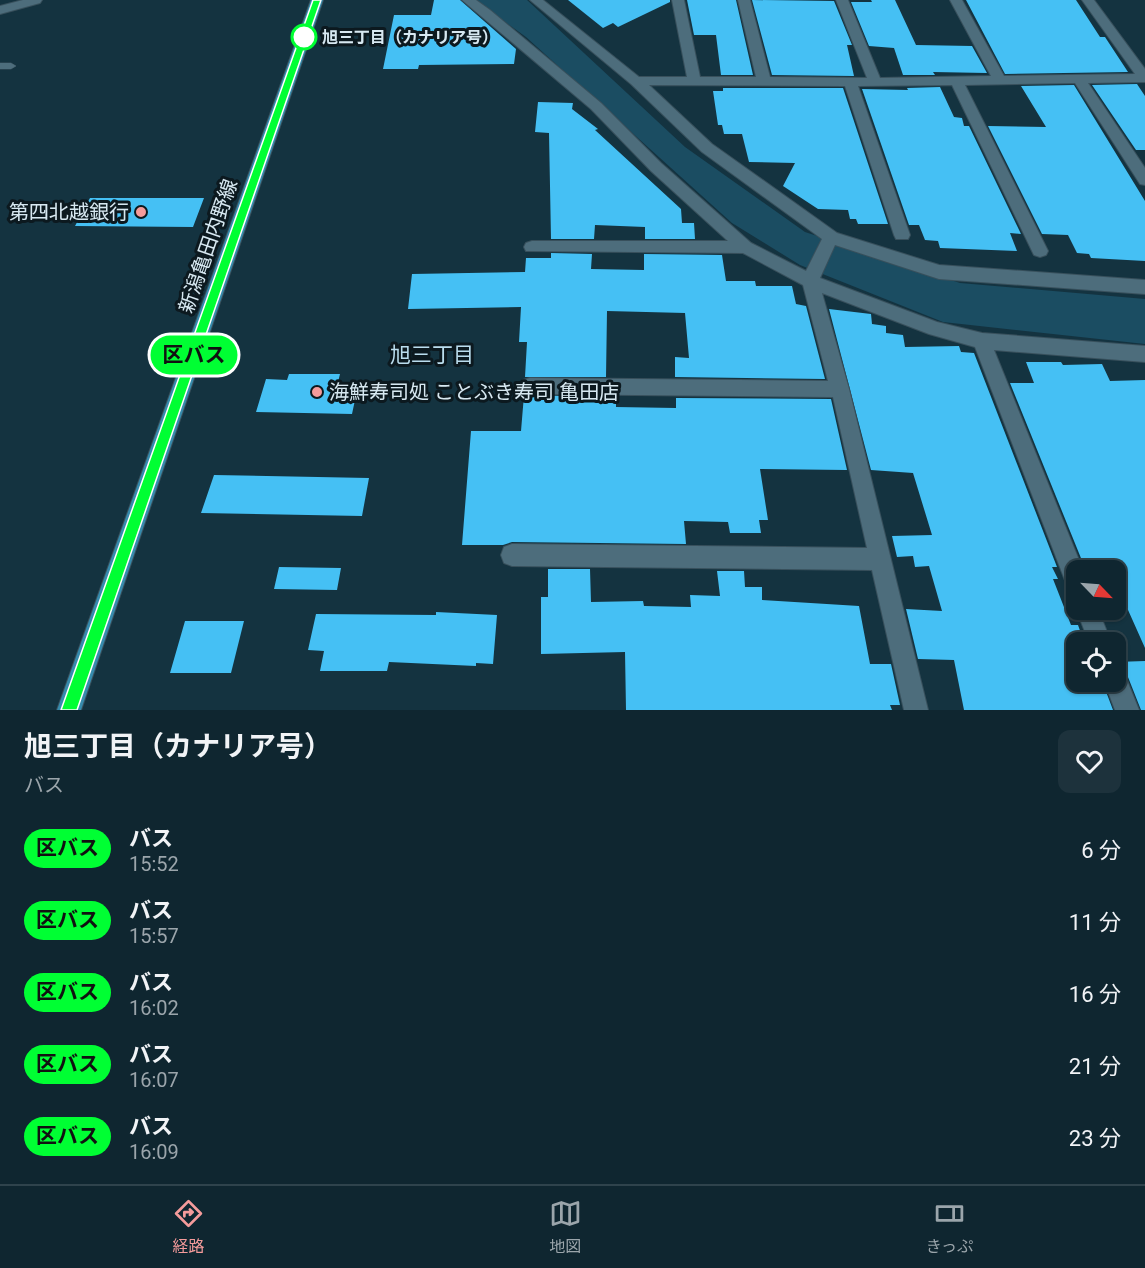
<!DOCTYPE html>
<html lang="ja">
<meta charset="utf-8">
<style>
:root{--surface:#0f2630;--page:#1d323c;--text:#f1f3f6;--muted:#9ba5ab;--line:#2f434c;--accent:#f59b9b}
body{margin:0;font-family:Roboto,"Noto Sans JP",sans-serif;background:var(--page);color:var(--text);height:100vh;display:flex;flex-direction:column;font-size:22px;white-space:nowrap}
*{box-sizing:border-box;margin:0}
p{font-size:20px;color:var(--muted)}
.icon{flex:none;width:33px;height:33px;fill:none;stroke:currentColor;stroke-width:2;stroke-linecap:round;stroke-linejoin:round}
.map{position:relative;height:710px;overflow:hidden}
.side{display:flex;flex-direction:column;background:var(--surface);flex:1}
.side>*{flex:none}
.badge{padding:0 12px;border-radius:20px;font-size:21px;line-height:39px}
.needle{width:39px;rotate:115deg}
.controls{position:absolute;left:1066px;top:560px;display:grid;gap:12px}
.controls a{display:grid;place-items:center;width:60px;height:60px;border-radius:12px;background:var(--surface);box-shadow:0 2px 4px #0004,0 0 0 2px var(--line);font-size:30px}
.map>.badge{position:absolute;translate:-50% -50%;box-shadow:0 0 0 3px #fff}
.round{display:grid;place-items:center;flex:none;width:63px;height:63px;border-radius:12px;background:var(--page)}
.headline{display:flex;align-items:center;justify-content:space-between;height:102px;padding:0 24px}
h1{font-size:28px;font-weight:700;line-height:45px}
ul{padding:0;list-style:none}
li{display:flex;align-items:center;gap:18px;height:72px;padding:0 24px}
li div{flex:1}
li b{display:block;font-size:22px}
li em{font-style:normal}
li .badge{min-width:66px;font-weight:700;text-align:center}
.tab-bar{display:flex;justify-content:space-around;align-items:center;height:84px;border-top:2px solid var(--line);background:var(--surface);font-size:16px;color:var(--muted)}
.tab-bar a{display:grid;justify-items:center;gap:3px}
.tab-bar .on{color:var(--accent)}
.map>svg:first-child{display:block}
.green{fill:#1b4d62}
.building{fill:#45c0f4}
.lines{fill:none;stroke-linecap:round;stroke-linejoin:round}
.service-casing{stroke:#38505c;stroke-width:1}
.minor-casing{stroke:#38505c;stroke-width:2}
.primary-casing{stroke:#38505c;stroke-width:2}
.service{fill:#4d6d7c;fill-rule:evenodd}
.minor{fill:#4d6d7c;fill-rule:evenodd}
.primary{fill:#368bad;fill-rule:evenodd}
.line{fill:#0f3;stroke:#fff;stroke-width:1.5}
.stop-dot{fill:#fff;stroke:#0f3;stroke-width:3}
.poi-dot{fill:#f59b9b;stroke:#0c191f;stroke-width:2}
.labels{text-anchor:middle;stroke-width:6;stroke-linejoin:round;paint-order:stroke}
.far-stop-label{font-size:16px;font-weight:bold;fill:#d7e8f1;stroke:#0c191f;text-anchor:start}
.poi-label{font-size:20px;fill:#d7e8f1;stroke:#0c191f;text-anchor:end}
.street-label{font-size:20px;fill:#d7e8f1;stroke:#0c191f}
.neighbourhood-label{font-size:21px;fill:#baddee;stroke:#0c191f}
</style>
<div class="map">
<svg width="1145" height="710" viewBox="0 0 1145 710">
<rect width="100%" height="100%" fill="#143340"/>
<path class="green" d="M475,0H527L685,147L805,232L960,283L1145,299V344L943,322L800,265L732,223L526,37Z"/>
<path class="building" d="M434,0H460L516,49L514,64L419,65L418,69H383L394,15H431Z
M568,0H670V2L618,27L613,23L603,28Z
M687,0H736L753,75H721L716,35H694Z
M752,0L834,1L852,45H847L854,76L772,75Z
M871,0H895L916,45L972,46L987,73L933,72L935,75H903L894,48L869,46L851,2H872Z
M966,0H1076L1100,37H1105L1128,72L1005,74Z
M1137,84L1145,96V150H1136L1092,85Z
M1074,85L1145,201V261L1091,258L1089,254L1077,253L1068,235L1042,234L988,126L1046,127L1021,86Z
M940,87L954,117L962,118L964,126H969L1021,234L1010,233L1017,251L940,248L938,241L925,240L919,225H909L862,89L908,90L907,88Z
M723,88H843L888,224H858L856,219H850L848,210L818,209L783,186L795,163L749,162L742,134H724L722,125H718L713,91H723Z
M538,102L573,103L572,109L598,129L595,130L681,209L682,223H694L695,239H645V227L595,225L594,239H551L549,133L535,132Z
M90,198H204L193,227L75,226Z
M551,253L592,254L591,269L644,270V254L722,255L726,281H755L756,286H792L796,304L806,306L825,379L675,377V357L689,358L685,313L607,311L606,377H525L527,342H519L521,307L408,309L412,274L525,272L526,258H551Z
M829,309L871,314L872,324L886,326V333L903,335L905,347L959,346L961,352L974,353L1057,567H1052L1058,579H1053L1071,625H1078L1084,642H1077V681H1102L1113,710H964L954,660L918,659L906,609L942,611L929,566L915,567L913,556L897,557L892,536L932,535L913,473L871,470Z
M1026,362H1061L1063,365L1102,364L1110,381L1145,380V648L1116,583V570L1085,568L1010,383H1034Z
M289,374H340L337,386H358L352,414L256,412L266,379L287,380Z
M524,395L605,397V401H616V407L676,408V398L831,399L847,470L760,469L768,520H759L761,533H730L728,522L684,521L686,544L512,542L503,545H462L471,431H521Z
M214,475L369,478L362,516L201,513Z
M279,567L341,568L337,590L274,589Z
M548,569H590L591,602L643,601L644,606L691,607L690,595L720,596L717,571H744L745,587H762V600L859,606L870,664H891L900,705H890L892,710H626L625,652L541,654V597H548Z
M436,612L497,615L493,664L476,663V666L389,662L387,671H320L324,651L308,650L316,614L436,615Z
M185,621H244L231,673H170Z
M1145,661V710H1141L1126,672L1116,667V662Z"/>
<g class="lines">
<defs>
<path id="service" d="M0,63H11L16,66L11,69H0Z"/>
<path id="minor" d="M23,0H42L40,3L0,14V6Z
M462,0H476L490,10L601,103L661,163L751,243L806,271L822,239L702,152L631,84L530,0H543L639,77H687L672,0H684L700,77H756L738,0H750L770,77L867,78L836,0H848L880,78L991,76L950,0H962L1004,76L1135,74L1082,0H1094L1145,69V82L1088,83L1145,168V185L1140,184L1075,83L965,85L1048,251L1046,255L1040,257L1034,255L1032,251L952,85L858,86L910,235L908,239H896L894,235L845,86L649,85L712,144L837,233L939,265L1145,280V294L939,279L835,245L820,278L937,322L982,333L1145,346V362L994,350L1083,570H1077V594L1069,591L1066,583L975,347L929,334L822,293L849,389L928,710H904L872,570L512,566L504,563L501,555L504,547L512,544L867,548L833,397L530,394L523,392L521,386L523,380L530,378L828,381L803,285L743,253L526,251L524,247L526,243L532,241H728L651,171L591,109Z
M1077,606V609H1098L1111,642H1089L1076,609Z
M1116,669L1124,673L1139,710H1115L1104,681H1116Z"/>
<path id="primary" d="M311,0H323L81,710H57Z"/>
</defs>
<use href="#service" class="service-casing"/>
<use href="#minor" class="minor-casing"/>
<use href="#primary" class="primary-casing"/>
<use href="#service" class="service"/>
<use href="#minor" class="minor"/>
<use href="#primary" class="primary"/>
</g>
<path class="line" d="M313,0H321L77,710H61Z"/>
<circle class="stop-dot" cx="304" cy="37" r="12"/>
<g class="poi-dot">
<circle cx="141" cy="212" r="6"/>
<circle cx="317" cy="392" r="6"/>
</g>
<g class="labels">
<g class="far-stop-label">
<text x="322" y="43">旭三丁目（カナリア号）</text>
</g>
<g class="poi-label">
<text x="129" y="219">第四北越銀行</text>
<text x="329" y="399" text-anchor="start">海鮮寿司処 ことぶき寿司 亀田店</text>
</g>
<g class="street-label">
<text transform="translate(208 246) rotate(-71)" y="7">新潟亀田内野線</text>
</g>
<g class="neighbourhood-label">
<text x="432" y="362">旭三丁目</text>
</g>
</g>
</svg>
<div class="controls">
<a><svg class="needle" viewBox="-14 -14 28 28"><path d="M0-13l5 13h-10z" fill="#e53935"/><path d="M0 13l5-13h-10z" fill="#9ba5ab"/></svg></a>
<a><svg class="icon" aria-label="locate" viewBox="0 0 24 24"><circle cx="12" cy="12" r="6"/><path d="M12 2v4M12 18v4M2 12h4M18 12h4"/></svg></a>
</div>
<b class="badge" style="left:194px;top:355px;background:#0f3;color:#111">区バス</b>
</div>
<section class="side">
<div class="headline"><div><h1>旭三丁目（カナリア号）</h1><p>バス</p></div><a class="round"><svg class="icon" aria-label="heart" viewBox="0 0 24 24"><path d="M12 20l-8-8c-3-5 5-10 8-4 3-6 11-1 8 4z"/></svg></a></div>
<ul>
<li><span class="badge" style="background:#0f3;color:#111">区バス</span><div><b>バス</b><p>15:52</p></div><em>6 分</em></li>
<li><span class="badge" style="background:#0f3;color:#111">区バス</span><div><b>バス</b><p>15:57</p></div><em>11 分</em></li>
<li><span class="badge" style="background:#0f3;color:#111">区バス</span><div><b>バス</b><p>16:02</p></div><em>16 分</em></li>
<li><span class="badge" style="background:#0f3;color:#111">区バス</span><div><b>バス</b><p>16:07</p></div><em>21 分</em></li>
<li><span class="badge" style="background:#0f3;color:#111">区バス</span><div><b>バス</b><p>16:09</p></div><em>23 分</em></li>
</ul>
</section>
<nav class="tab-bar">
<a class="on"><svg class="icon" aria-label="directions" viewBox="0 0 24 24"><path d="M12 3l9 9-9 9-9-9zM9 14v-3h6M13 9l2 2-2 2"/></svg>経路</a>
<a><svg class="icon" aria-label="map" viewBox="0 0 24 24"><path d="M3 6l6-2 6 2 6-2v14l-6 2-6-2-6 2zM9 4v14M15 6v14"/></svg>地図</a>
<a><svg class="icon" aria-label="tickets" viewBox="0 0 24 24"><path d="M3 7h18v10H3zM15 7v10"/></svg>きっぷ</a>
</nav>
